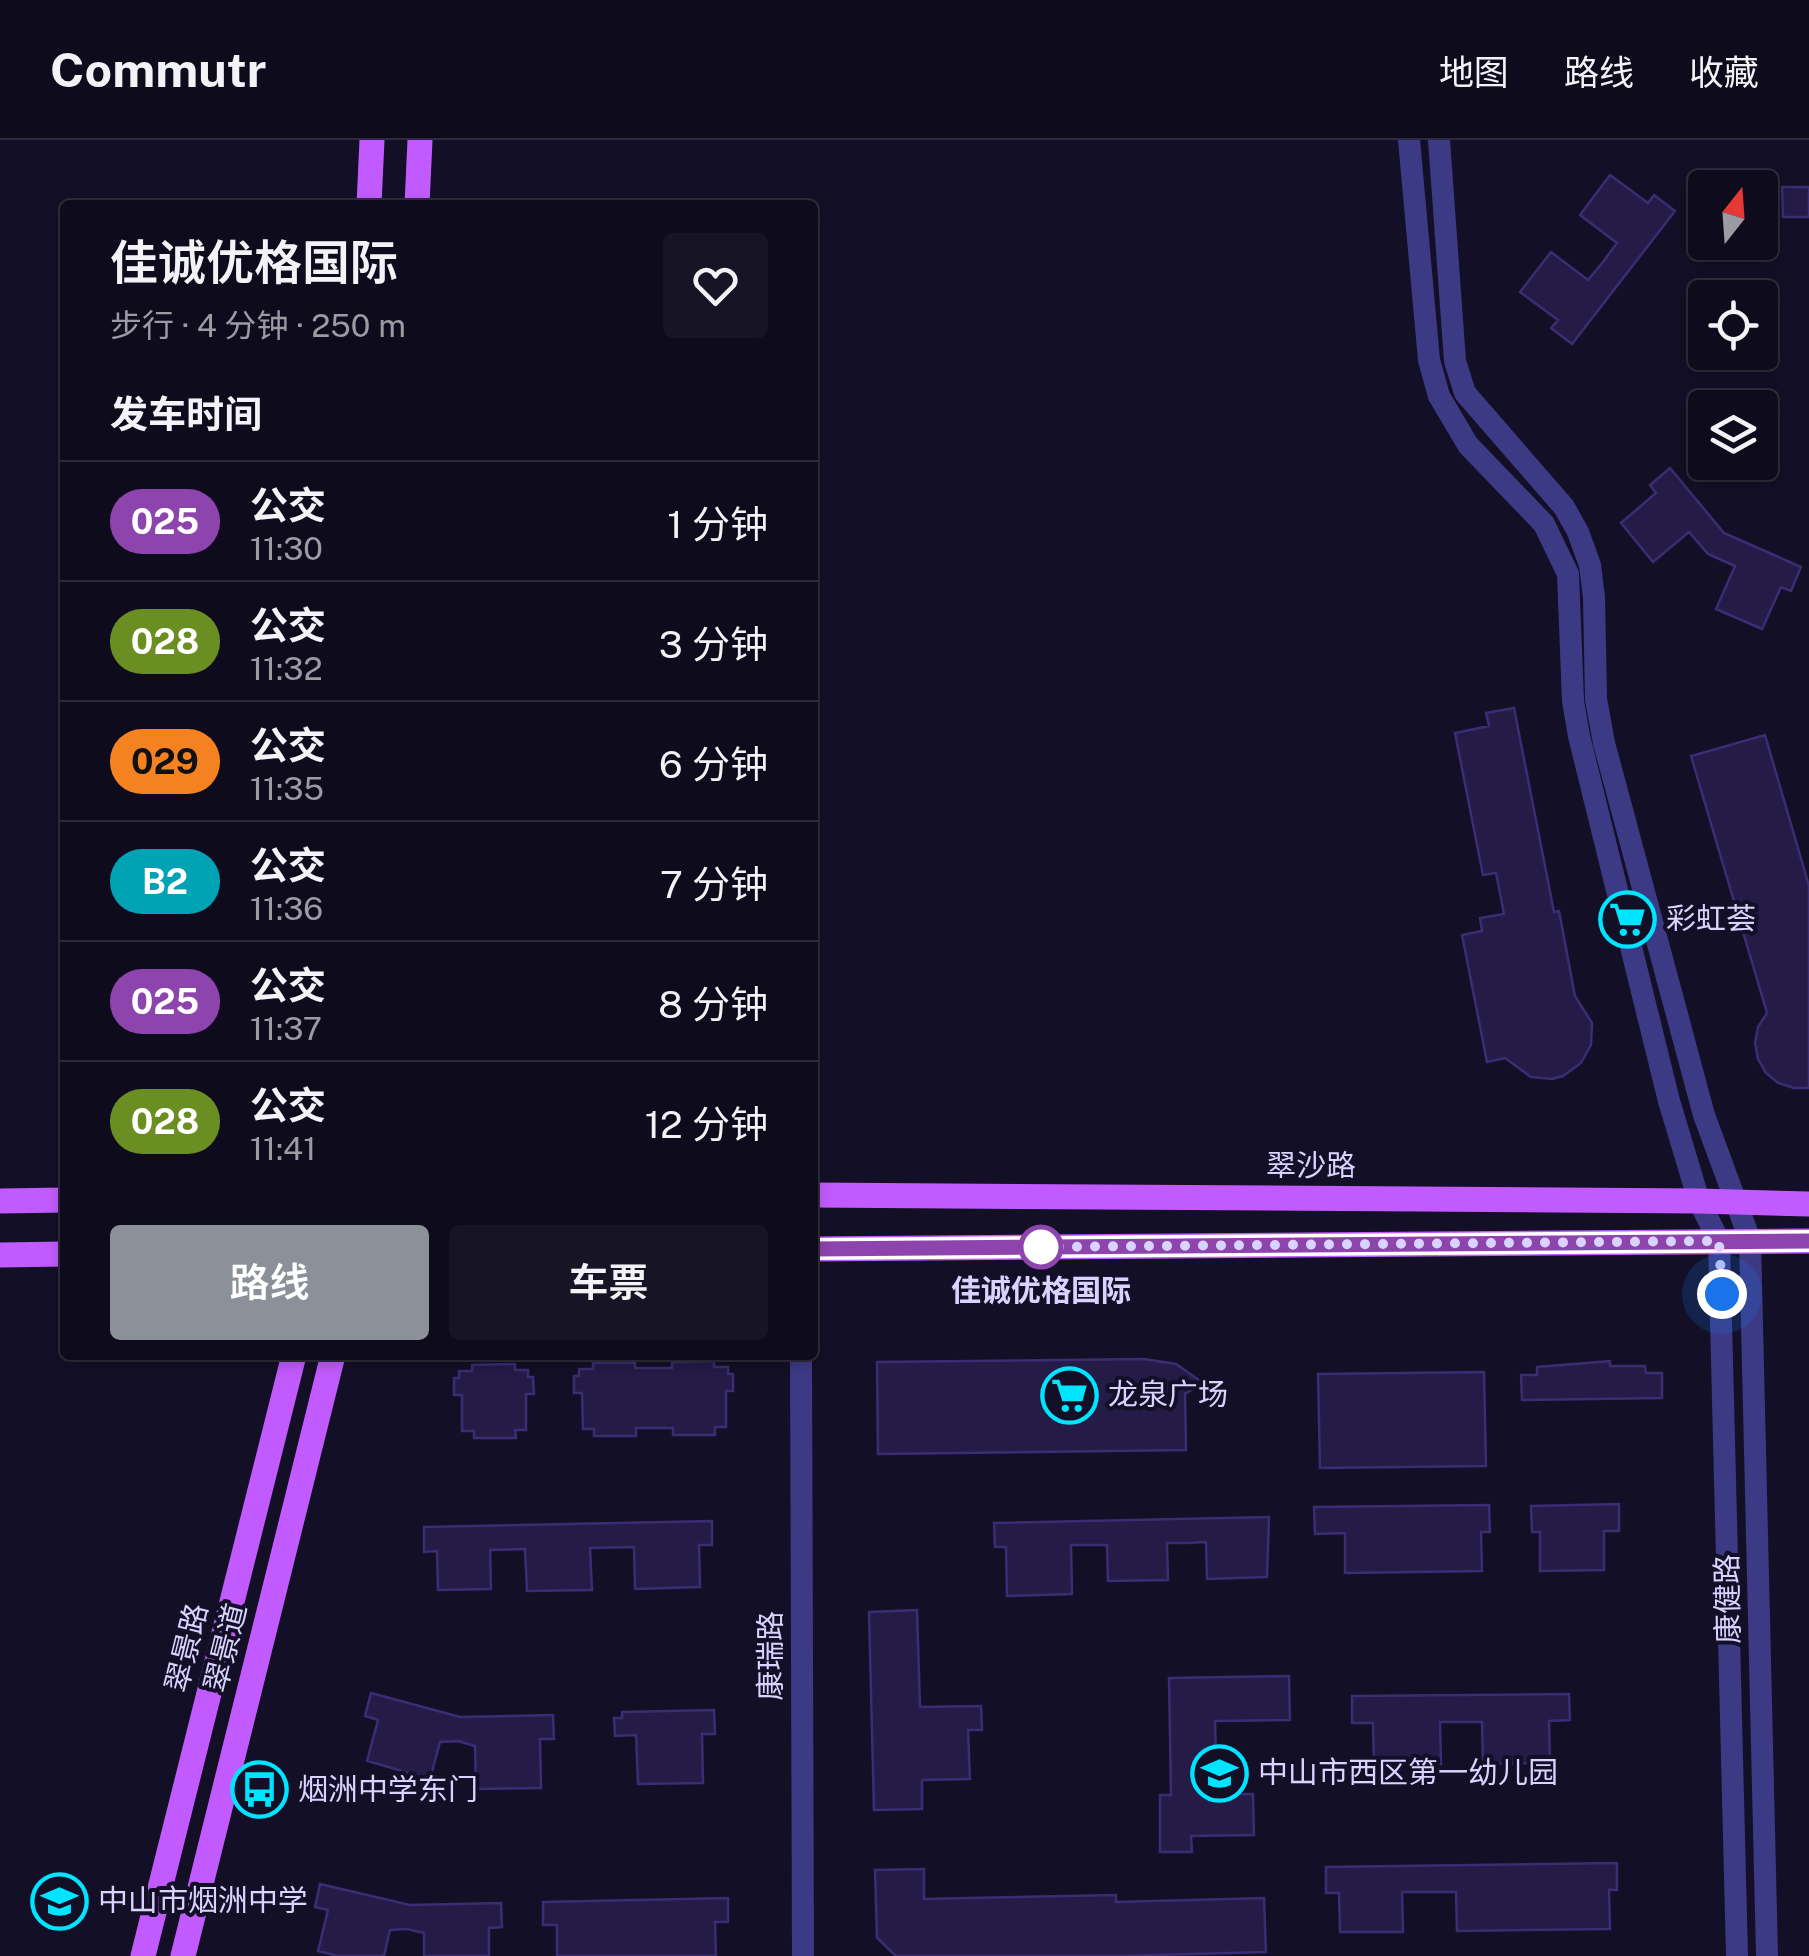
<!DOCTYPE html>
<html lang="zh">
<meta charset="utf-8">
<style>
:root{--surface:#0e0b1c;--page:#171425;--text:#f1f3f6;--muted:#9b9ba3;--line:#2e2b3b;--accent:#8c9099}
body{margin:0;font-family:"Public Sans","Noto Sans SC",sans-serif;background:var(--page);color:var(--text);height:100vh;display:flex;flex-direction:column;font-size:38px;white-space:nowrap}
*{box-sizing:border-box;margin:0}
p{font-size:32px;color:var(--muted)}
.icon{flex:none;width:55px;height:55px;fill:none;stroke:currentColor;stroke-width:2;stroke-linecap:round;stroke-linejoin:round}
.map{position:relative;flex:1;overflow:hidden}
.side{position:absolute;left:60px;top:60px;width:758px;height:1160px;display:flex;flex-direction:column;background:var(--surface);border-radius:10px;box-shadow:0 5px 15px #0003,0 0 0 2px var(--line)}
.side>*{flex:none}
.badge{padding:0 20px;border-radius:32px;font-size:35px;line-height:65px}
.needle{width:65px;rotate:17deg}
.controls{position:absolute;left:1688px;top:30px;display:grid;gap:20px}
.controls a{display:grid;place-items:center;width:90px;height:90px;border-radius:10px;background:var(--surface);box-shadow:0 5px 15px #0003,0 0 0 2px var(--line);font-size:50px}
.you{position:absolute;width:50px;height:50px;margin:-25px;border:8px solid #fff;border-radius:50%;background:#1a73e8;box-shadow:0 0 0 15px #1a73e833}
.map>.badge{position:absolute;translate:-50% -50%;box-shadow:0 0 0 5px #fff}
h2{padding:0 50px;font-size:38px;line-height:90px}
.round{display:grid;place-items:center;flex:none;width:105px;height:105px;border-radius:10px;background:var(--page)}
.overview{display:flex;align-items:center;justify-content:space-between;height:170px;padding:0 50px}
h1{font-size:48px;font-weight:600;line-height:75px}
.button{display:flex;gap:20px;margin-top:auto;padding:20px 50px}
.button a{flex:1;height:115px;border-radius:10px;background:var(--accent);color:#fff;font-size:40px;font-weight:600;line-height:115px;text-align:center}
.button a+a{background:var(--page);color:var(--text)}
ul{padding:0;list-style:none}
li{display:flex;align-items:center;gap:30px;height:120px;padding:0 50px;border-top:2px solid var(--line)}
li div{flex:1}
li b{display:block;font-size:38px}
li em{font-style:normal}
li .badge{min-width:110px;font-weight:700;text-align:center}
header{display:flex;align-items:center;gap:60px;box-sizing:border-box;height:140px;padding:0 50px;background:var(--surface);border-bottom:2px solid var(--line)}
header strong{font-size:48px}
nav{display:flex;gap:55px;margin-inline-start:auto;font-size:35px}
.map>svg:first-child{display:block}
.building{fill:#241b47;stroke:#3b2d73;stroke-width:2.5}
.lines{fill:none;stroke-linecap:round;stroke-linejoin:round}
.minor{stroke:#3d3a85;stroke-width:22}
.major{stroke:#c25bff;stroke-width:25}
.line-casing{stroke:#fff;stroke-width:22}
.line{stroke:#8e44ad;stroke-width:15}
.walk{stroke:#d9d4ff;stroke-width:10;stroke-dasharray:0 18}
.stop-dot{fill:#fff;stroke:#8e44ad;stroke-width:5}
.labels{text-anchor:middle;stroke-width:8;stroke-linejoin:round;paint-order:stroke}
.poi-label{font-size:30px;fill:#d9d4ff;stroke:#130f26;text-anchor:start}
.street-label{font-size:30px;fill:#d9d4ff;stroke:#130f26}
.stop-label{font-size:30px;font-weight:bold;fill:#d9d4ff;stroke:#130f26}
</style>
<header>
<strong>Commutr</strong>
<nav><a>地图</a><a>路线</a><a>收藏</a></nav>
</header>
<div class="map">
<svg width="1809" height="1816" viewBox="0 0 1809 1816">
<rect width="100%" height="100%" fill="#130f26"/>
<path class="building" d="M1610,35L1648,63L1654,55L1675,71L1572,204L1551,188L1558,180L1520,152L1551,112L1588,140L1603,122L1617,103L1580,75Z
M1782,47H1809V77H1783Z
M1670,328L1724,393L1801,427L1791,451L1781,447L1762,489L1716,469L1735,426L1708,414L1689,392L1653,422L1621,383L1656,353L1650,345Z
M1514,568L1554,772L1559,771L1575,856L1592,883L1591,905L1581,923L1563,936L1552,939L1531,937L1505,918L1487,922L1462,795L1482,791L1480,778L1504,774L1496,733L1483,735L1455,593L1489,586L1486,573Z
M1765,595L1809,746V948H1794L1778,943L1766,933L1758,919L1755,903L1758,887L1767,873L1691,616Z
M1144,1219L1176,1224L1203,1243L1185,1254L1186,1310L878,1314L877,1222Z
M714,1221V1227H728V1234H733V1251H726V1287H715V1295H673V1288H636V1296H594V1289H583L582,1253H574V1236H579V1229H593V1223H635V1228H672V1222Z
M1610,1221V1226H1645L1646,1233H1662V1258L1522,1260L1521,1235H1537V1227Z
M515,1224V1230H528V1237H533L534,1254H526V1290H515L516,1298H474V1291H462V1255H454V1238H459V1231H472V1225Z
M1484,1232L1486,1326L1320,1328L1318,1234Z
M1619,1364V1391H1604V1430L1540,1431V1392H1532L1531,1366Z
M1489,1365L1490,1392H1481L1482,1431L1345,1433V1393L1315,1394L1314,1367Z
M1269,1377L1267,1437L1207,1439L1206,1402L1187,1403H1167L1168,1440L1108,1441L1107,1405H1071L1072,1454L1007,1456L1006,1407H995L994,1383Z
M712,1381V1405H699L700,1447L635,1449L634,1407L590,1408L592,1450L527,1451L525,1409L490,1410L491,1449L438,1450L437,1411L424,1412V1387Z
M917,1470L920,1567L981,1566L982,1590H968L970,1639L922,1640V1669L874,1670L869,1472Z
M1289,1536L1290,1580L1215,1581L1217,1654H1253L1254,1695L1191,1696L1192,1712H1160V1655H1171L1169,1538Z
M371,1553L460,1577L553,1575L554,1599H540L541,1648L476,1649L475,1606L458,1601L440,1602L430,1639L367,1621L378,1580L365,1576Z
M1569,1554L1570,1580L1549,1581L1550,1623L1483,1624L1482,1582H1440L1441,1624L1374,1625L1373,1583H1352V1556Z
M714,1570L715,1594H702L703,1643L638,1644L636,1595L615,1596L614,1578H622V1572Z
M1617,1723V1750H1609L1610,1789L1457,1791L1456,1752H1402L1403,1792H1340L1339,1753H1326V1727Z
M924,1729V1759L1116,1755V1762L1264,1758L1266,1812L1120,1816H896L877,1798L875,1730Z
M320,1744L410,1765L501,1763L502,1787L489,1788V1816H424V1793L407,1789L390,1790L384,1816H338L318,1811L328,1770L315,1767Z
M728,1758V1782H715L716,1816H557V1785H543V1762Z"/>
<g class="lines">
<path class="minor" d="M1409,0L1429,220L1439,256L1468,305L1544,384L1568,434L1573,561L1579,596L1669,961L1699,1061L1719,1101L1737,1816
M1439,0L1455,221L1465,253L1564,367L1578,392L1590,425L1594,457L1596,559L1604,603L1704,975L1750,1100L1767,1816
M801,1215L803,1816"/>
<path class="major" d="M369,65L372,0
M417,65L420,0
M812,1055L1699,1061L1809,1064
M0,1061L65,1060
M812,1109L1809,1101
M0,1115L65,1114
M143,1816L294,1215
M183,1816L333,1215"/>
</g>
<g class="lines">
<defs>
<path id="line" d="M812,1109L1809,1101"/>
</defs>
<use href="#line" class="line-casing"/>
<use href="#line" class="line"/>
<path class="walk" d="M1041,1107L1719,1101L1722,1154"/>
</g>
<defs>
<symbol id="supermarket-ring" viewBox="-11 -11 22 22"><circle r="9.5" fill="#130f26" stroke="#00e5ff" stroke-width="1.5"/><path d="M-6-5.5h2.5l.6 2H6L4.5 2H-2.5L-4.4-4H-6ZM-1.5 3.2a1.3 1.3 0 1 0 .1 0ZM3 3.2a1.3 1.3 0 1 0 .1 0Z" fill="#00e5ff"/></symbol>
<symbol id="school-ring" viewBox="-11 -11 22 22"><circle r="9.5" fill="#130f26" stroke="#00e5ff" stroke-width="1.5"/><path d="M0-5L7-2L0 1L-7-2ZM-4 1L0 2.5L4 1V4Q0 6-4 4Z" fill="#00e5ff"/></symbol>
<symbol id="bus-ring" viewBox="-11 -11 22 22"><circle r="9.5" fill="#130f26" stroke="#00e5ff" stroke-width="1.5"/><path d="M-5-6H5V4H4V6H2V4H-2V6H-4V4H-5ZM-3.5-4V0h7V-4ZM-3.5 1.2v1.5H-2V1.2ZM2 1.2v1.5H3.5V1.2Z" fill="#00e5ff"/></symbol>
</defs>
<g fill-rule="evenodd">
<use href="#supermarket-ring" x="1596" y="748" width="63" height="63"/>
<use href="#supermarket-ring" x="1038" y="1224" width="63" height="63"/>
<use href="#school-ring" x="1188" y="1602" width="63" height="63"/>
<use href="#bus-ring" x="228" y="1618" width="63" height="63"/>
<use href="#school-ring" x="28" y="1730" width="63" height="63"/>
</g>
<circle class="stop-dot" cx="1041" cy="1107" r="20"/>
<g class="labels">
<g class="poi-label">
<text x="1666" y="789">彩虹荟</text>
<text x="1108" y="1265">龙泉广场</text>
<text x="1258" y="1643">中山市西区第一幼儿园</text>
<text x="298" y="1660">烟洲中学东门</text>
<text x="98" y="1771">中山市烟洲中学</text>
</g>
<g class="street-label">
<text x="1311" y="1036">翠沙路</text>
<text transform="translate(1728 1459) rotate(-91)" y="10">康健路</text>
<text transform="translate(187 1508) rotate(-76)" y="10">翠景路</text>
<text transform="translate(226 1508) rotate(-76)" y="10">翠景道</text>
<text transform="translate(771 1516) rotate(-90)" y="10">康瑞路</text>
</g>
<g class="stop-label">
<text x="1041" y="1161">佳诚优格国际</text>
</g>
</g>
</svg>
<div class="controls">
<a><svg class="needle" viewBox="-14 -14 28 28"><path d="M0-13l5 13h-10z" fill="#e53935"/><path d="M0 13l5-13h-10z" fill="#9b9ba3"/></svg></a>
<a><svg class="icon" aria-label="locate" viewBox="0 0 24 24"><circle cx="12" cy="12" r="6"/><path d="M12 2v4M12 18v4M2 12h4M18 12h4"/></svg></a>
<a><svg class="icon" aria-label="layers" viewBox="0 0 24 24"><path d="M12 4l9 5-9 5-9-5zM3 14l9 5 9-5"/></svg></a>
</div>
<div class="you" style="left:1722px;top:1154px"></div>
<section class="side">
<div class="overview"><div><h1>佳诚优格国际</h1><p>步行 · 4 分钟 · 250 m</p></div><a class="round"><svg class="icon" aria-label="heart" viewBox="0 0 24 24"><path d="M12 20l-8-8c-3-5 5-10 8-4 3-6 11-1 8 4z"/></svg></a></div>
<h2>发车时间</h2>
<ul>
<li><span class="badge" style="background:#8e44ad;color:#fff">025</span><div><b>公交</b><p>11:30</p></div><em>1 分钟</em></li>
<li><span class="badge" style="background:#6b8e23;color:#fff">028</span><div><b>公交</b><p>11:32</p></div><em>3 分钟</em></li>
<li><span class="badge" style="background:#f58220;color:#111">029</span><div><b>公交</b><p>11:35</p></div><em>6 分钟</em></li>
<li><span class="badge" style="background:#00a3b4;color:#fff">B2</span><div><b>公交</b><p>11:36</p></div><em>7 分钟</em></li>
<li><span class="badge" style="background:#8e44ad;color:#fff">025</span><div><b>公交</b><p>11:37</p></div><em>8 分钟</em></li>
<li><span class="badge" style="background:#6b8e23;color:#fff">028</span><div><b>公交</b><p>11:41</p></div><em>12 分钟</em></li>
</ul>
<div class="button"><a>路线</a><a>车票</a></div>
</section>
</div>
